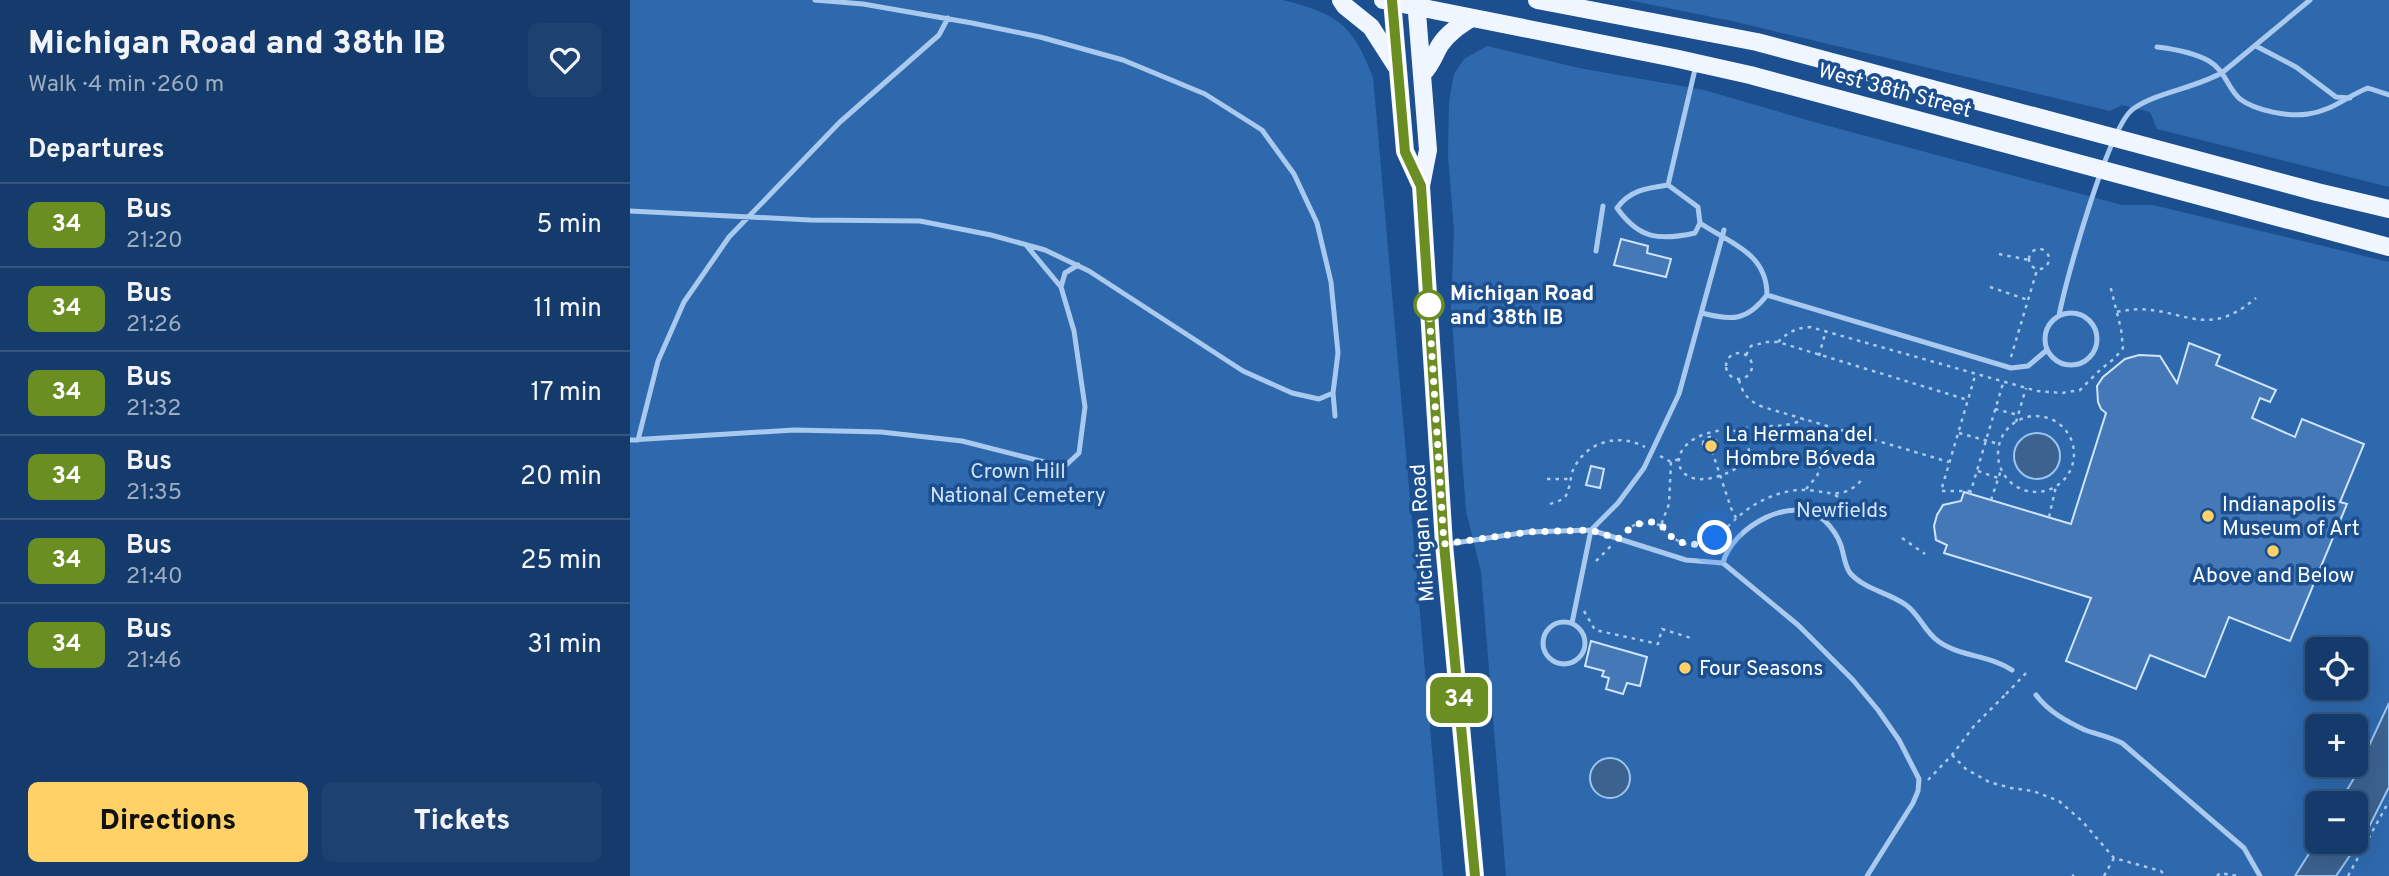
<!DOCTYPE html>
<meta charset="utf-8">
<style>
:root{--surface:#143b6b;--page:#1d4271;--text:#f1f3f6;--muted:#9dadc1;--line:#33557e;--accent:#ffd166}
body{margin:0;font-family:Overpass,sans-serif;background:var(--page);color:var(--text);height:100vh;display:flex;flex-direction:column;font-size:26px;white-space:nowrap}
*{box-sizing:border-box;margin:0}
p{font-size:23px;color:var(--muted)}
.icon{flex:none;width:38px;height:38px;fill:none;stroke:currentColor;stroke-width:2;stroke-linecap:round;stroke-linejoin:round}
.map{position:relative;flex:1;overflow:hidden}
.sheet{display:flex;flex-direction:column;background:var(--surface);width:630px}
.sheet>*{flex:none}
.badge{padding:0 14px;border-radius:10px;font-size:24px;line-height:46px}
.fabs{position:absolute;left:1675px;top:637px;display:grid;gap:14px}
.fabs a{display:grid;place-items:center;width:63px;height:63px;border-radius:10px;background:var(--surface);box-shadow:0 7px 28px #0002,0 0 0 2px var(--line);font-size:35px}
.you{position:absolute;width:35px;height:35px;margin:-18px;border:5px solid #fff;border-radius:50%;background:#1a73e8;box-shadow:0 0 0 10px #1a73e833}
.map>.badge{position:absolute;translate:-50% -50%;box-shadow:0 0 0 4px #fff}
h2{padding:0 28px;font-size:26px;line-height:63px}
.round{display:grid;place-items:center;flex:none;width:74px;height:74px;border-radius:10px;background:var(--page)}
.headline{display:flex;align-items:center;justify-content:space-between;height:119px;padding:0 28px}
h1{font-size:33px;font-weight:800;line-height:52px}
.primary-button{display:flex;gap:14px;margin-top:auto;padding:14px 28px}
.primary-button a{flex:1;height:80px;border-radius:10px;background:var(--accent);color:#111;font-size:28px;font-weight:800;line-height:80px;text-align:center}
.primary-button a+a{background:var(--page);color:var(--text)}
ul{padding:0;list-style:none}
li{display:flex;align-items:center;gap:21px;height:84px;padding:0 28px;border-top:2px solid var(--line)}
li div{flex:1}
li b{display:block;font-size:26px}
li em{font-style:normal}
li .badge{min-width:77px;font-weight:700;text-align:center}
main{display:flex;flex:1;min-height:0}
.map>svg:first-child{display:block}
.green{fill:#2e69ad;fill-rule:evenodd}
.water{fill:#3c6290;stroke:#9cc4f0;stroke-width:2}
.building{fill:#4478b7;stroke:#cfe3fa;stroke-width:2}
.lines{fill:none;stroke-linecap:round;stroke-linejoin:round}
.path{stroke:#a9c9ee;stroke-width:2.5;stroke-dasharray:3.5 5;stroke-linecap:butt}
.lane{stroke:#a9c9ee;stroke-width:5}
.primary{stroke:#f0f6ff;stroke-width:18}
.path-bridge{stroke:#a9c9ee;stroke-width:2.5;stroke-dasharray:3.5 5;stroke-linecap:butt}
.line-casing{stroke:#fff;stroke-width:16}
.line{stroke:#6b8e23;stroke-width:10}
.walk{stroke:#fff;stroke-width:7;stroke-dasharray:0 12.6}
.stop-dot{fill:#fff;stroke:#6b8e23;stroke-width:3.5}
.poi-dot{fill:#ffd166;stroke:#1b4f8f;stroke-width:2.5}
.labels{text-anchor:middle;stroke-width:7;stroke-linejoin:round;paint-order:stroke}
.street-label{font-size:21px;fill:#fff;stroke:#1b4f8f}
.stop-label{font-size:21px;font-weight:bold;fill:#fff;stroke:#1b4f8f;text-anchor:start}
.poi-label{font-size:21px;fill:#fff;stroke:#1b4f8f;text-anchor:start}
.park-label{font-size:21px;fill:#cfe3fa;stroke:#1b4f8f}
</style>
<main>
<section class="sheet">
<div class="headline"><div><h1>Michigan Road and 38th IB</h1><p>Walk · 4 min · 260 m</p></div><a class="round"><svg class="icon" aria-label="heart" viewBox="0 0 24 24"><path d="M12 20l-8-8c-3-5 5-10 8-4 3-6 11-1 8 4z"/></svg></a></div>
<h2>Departures</h2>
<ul>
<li><span class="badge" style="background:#6b8e23;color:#fff">34</span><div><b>Bus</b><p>21:20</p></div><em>5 min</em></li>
<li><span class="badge" style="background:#6b8e23;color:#fff">34</span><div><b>Bus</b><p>21:26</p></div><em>11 min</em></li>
<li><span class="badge" style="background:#6b8e23;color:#fff">34</span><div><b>Bus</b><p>21:32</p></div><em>17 min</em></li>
<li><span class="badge" style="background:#6b8e23;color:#fff">34</span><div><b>Bus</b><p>21:35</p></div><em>20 min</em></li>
<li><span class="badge" style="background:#6b8e23;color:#fff">34</span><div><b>Bus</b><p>21:40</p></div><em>25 min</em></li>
<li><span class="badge" style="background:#6b8e23;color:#fff">34</span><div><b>Bus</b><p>21:46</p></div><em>31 min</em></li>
</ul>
<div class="primary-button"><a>Directions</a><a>Tickets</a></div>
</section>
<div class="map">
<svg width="1759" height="876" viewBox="0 0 1759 876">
<rect width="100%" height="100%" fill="#1b4f8f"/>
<path class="green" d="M0,0H653C707,14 722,23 743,77L813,876H0Z
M998,0H1759V187L1527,129L1520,112L1492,105L1480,111L1102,21Z
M857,46L949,68L1074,90L1184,122L1492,205H1523L1759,262V876H876L851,572L836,511L821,308L824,231L818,155L819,102L824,74L834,59ZM1687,649H1726V688H1687ZM1687,726H1726V765H1687ZM1687,803H1726V842H1687Z"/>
<path class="water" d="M1384 456a23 23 0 1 1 46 0a23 23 0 1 1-46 0Z
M1759,703V787L1738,829L1706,876H1665L1687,841L1726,842V803H1709L1723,780Z
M960 778a20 20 0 1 1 40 0a20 20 0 1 1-40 0Z"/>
<path class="building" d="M991,239L1018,246L1017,253L1041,259L1036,277L984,265Z
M1559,343L1590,355L1586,365L1646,390L1640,402L1630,398L1622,418L1665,437L1672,419L1734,444L1710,502L1717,504L1660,641L1599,617L1575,677L1520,655L1506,689L1436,661L1461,598L1314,553L1317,545L1306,540L1304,526L1307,515L1313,505L1331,501L1334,492L1441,524L1476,413L1471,409L1468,402L1467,386L1473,377L1495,359L1509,355L1530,356L1547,383Z
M961,466L974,469L970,488L956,485Z
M961,641L1017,657L1010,686L997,683L993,694L976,689L979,678L972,676L974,671L955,666Z"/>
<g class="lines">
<path class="path" d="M1399 259a10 10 0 1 1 20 0a10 10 0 1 1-20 0Z
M1369,254L1399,260
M1360,287L1398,300
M1487,312C1547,298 1570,346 1626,298
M1148,342C1158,332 1166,328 1180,327L1407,391L1432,393L1450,390L1471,369L1485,358L1493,348L1491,329L1480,285
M1096 366a13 13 0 1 1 26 0a13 13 0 1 1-26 0Z
M1116,355L1121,346L1137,342H1148L1338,400
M1189,356L1196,330
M1381,357L1407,270
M1109,380C1113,395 1119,401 1133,407L1319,462
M1365,409L1388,415
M1368 454a38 38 0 1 1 76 0a38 38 0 1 1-76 0Z
M1386,422L1396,388
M1095,430L1106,431L1118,441L1119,453C1111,467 1104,471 1089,476C1039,493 1030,436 1095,430Z
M1106,431C1128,422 1152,431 1174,419
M1329,433L1369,444
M1073 444a7 7 0 1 1 14 0a7 7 0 1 1-14 0Z
M1082,451L1101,508L1106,518
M1030,456L1041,462L1049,459
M1041,462L1039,504L1031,525C1039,538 1058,549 1073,545C1087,541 1097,526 1107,518C1122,504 1140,495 1160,491C1191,485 1211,507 1234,477
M1348,471L1368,478
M917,479H940
M1176,489L1187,476L1192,463
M1341,491H1311L1345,376
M1340,494L1374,380
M1205,495L1233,512
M1361,500L1371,470
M920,504C925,502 931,501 935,497C940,490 940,478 943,470C956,441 989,433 1015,447
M1419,517L1426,486
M995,531C1006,521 1018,523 1031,525
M1272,538L1295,554
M966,561L981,546
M954,611L965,630L1028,644L1032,629L1064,639
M1322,755L1336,769L1359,782L1381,788L1403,791L1429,801L1452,821L1484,858L1531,871L1535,876
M1298,780L1322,755L1344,726L1376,694
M1442,875L1444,876
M1474,876L1484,858
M1587,876L1590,873L1608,876
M1718,876L1759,801"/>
<path class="lane" d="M1626,46L1666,67L1706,97L1720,98
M1527,47C1544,49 1563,52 1579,61C1596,71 1597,88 1610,99C1626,111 1659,117 1678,114C1702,111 1717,96 1738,88L1759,95
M1038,185L1068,207L1070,223L1065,233C1029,241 1009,239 987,208C1000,190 1017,188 1038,185L1066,65
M0,211L180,220L290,221L361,235L415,250L459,271L613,371L662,393L689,399L703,393L708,353L701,282L687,223L664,174L632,130L575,94L493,60L410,37L342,23L233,4L185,0
M1070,223C1101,244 1137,253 1137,295C1117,321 1102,321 1072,313
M966,251L973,206
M431,287L435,273L448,265
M1137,295L1381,368L1398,366L1417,350
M1415 339a26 26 0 1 1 52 0a26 26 0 1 1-52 0Z
M1429,316C1435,282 1479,126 1503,109C1526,92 1567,88 1593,72L1680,0
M703,393L705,416
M0,440L164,430L251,432L332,441L434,467L449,453L455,407L444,331L431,287L396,245
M8,440L28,361L54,302L99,237L210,122L309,35L318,18
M818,544L898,532L961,530L1056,560L1093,563L1168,625L1223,680L1248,710L1269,740L1289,779L1288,791L1283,803L1237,876
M1093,563C1101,528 1165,491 1195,521C1201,527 1207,535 1210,543C1214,552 1214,565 1220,573C1235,590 1258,592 1276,605C1289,614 1295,632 1308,641C1330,657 1360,655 1382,670
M913 643a21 21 0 1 1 42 0a21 21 0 1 1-42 0Z
M942,623L961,530L988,503L1014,468L1049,394L1094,230
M1406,695C1419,712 1436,721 1455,730C1469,735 1478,736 1492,743L1614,848L1630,876"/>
<path class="primary" d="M711,0L715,6L741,27L766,66
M753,0L1044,58L1120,75L1759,247
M762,0L775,151L791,186
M786,0L798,150L791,186L814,544L845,876
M907,0L1127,42L1687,192L1759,209
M793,73C802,64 804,55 810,45C818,33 829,26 840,19"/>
<path class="path-bridge" d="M1376,694L1398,671"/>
</g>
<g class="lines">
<defs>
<path id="line" d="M762,0L775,152L791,186L814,544L845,876"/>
</defs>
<use href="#line" class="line-casing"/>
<use href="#line" class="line"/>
<path class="walk" d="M799,305L798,293L814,544L898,532L961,530L988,539C998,528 1017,515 1032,526C1036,530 1039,535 1043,538C1057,547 1072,546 1085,538"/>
</g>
<circle class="stop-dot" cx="799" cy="305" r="14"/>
<g class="poi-dot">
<circle cx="1081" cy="446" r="7"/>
<circle cx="1578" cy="516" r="7"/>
<circle cx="1643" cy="551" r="7"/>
<circle cx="1055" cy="668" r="7"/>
</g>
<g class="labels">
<g class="street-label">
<text transform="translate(1265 90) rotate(15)" y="7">West 38th Street</text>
<text transform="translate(792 533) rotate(-94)" y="7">Michigan Road</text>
</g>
<g class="stop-label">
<text x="820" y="300">Michigan Road<tspan x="820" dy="24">and 38th IB</tspan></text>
</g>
<g class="poi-label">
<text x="1095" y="441">La Hermana del<tspan x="1095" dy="24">Hombre Bóveda</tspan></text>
<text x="1592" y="511">Indianapolis<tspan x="1592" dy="24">Museum of Art</tspan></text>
<text x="1643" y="582" text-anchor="middle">Above and Below</text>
<text x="1069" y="675">Four Seasons</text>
</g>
<g class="park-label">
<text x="388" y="478">Crown Hill<tspan x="388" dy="24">National Cemetery</tspan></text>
<text x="1212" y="517">Newfields</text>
</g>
</g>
</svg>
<div class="fabs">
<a><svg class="icon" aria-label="locate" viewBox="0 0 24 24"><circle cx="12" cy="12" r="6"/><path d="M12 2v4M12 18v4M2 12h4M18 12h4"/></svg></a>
<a>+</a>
<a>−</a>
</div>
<div class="you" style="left:1085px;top:538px"></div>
<b class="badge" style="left:829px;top:700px;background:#6b8e23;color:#fff">34</b>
</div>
</main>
